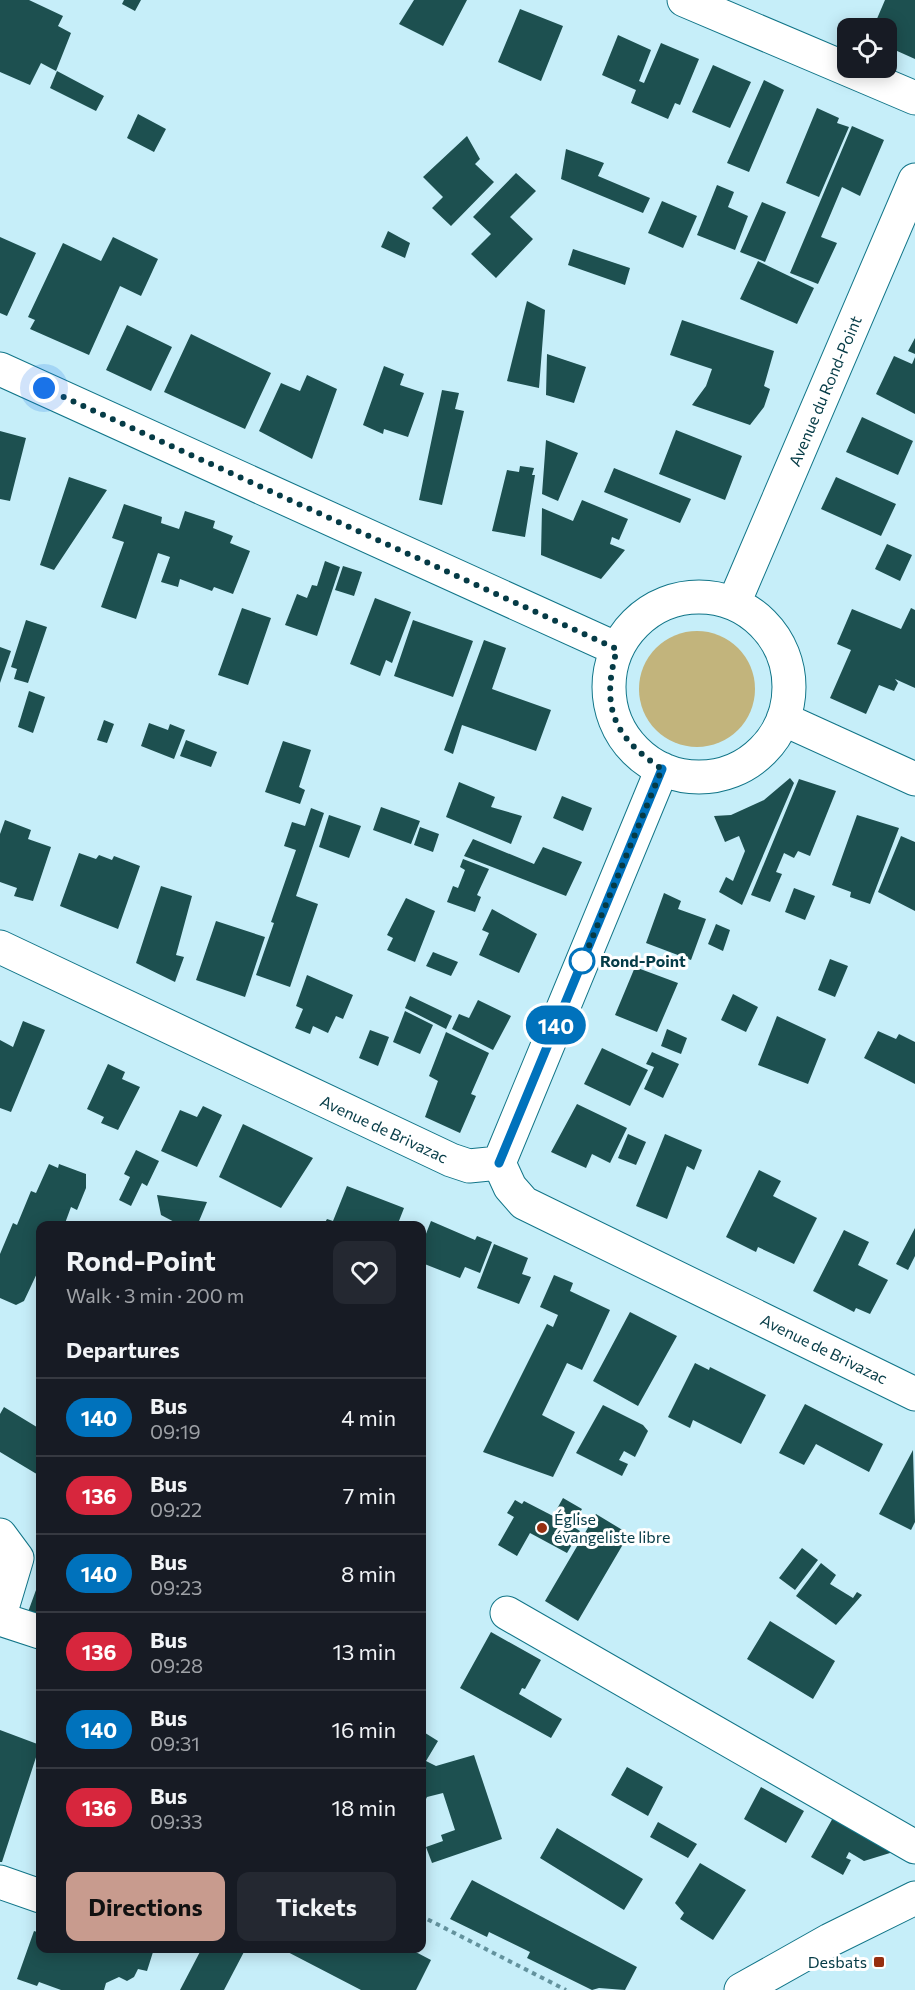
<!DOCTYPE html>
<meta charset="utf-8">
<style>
:root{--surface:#171b24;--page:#242831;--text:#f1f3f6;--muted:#9ea1a6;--line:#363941;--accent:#c89b8e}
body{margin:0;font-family:Commissioner,sans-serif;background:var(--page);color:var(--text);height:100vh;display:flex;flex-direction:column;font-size:22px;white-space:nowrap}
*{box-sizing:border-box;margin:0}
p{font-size:20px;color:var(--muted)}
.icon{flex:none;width:33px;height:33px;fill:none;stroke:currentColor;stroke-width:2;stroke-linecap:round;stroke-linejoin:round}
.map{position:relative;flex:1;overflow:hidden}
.side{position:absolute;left:36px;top:1221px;width:390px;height:732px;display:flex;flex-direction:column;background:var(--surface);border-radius:12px;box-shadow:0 3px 15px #0003}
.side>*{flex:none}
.badge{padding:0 12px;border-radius:20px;font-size:21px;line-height:39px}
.tools{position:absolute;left:837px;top:18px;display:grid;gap:12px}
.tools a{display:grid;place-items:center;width:60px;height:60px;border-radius:12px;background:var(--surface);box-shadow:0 3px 15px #0003;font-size:30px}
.you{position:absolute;width:30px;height:30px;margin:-15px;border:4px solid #fff;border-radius:50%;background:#1a73e8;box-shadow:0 0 0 9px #1a73e833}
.map>.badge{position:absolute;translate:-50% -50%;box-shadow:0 0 0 3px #fff}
h2{padding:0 30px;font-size:22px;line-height:54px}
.round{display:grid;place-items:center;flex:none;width:63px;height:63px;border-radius:12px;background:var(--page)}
.headline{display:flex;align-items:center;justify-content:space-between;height:102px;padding:0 30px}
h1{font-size:28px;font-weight:700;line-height:45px}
.primary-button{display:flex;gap:12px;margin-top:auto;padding:12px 30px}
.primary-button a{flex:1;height:69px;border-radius:12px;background:var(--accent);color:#111;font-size:24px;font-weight:700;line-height:69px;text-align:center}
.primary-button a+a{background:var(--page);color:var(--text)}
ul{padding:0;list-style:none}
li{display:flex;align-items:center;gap:18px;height:78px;padding:0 30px;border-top:2px solid var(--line)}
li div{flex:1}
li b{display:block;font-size:22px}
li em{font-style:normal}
li .badge{min-width:66px;font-weight:700;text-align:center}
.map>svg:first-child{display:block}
.green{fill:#c2b47c}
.building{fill:#1d5050}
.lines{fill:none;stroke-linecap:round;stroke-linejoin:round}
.minor-casing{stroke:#117588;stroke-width:35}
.path{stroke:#63929d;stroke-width:4;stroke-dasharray:4.5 4.5;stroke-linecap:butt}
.minor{stroke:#fff;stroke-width:33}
.line-casing{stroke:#fff;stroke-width:14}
.line{stroke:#0072bc;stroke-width:9}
.walk{stroke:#053b46;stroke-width:6;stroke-dasharray:0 10.8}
.stop-dot{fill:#fff;stroke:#0072bc;stroke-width:3}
.poi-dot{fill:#962f10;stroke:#fff;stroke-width:2}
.labels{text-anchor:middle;stroke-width:6;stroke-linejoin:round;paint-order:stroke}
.street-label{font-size:16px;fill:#053b46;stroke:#fff}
.stop-label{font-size:16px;font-weight:bold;fill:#053b46;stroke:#fff;text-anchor:start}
.poi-label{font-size:16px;fill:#053b46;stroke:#fff;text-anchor:start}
</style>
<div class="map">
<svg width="915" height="1990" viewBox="0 0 915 1990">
<rect width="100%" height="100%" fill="#c6eef9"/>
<path class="green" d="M639 689a58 58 0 1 1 116 0a58 58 0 1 1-116 0Z"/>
<path class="building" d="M0,0H29L63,16L58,26L71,33L56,71L41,63L30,85L0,72Z
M124,0H141L135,11L122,4Z
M414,0H467L443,46L399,24Z
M885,0H915V59L886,46V28H873Z
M520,9L563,26L541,81L498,62Z
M618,35L651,50L639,81L644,83L661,43L699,59L680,105L675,103L668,119L631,103L636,90L602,75Z
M713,65L751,82L730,128L692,112Z
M57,71L104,96L96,111L50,88Z
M764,80L784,90L749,172L727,163Z
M817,108L839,118L837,123L849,127L819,197L786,183Z
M138,114L166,129L154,152L127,138Z
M852,126L884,140L860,196L842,187L821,237L837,243L818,284L790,273Z
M467,136L480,159L475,164L494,182L451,226L432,208L443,197L423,177Z
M566,149L604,163L598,176L650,198L643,213L561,179Z
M516,173L536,191L510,217L533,239L496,278L471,254L491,234L473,217Z
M717,185L734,192L728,207L748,216L735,250L697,235Z
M662,201L697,216L683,248L648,233Z
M762,202L786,212L765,262L740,252Z
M388,231L410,243L405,258L381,247Z
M0,237L36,253L7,316L0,313Z
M113,237L158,259L141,296L120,286L89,355L30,329L35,320L28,317L63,243L101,261Z
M573,249L630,268L625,285L568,265Z
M758,261L814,288L797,324L740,299Z
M527,301L545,310L539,388L507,381Z
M682,320L774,351L764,386L770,389L764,407L750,425L692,405L706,386L712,369L670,355Z
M127,325L172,347L151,391L106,370Z
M191,334L271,373L245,429L164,392Z
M915,338V354L908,351Z
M547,354L586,367L574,403L546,395Z
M894,356L912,364L915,357V414L876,394Z
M384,366L404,374L400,385L424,393L408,437L384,429L383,434L363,425Z
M307,375L337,389L312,459L259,431L281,383L300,391Z
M442,390L459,393L455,409L464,411L442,505L419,500Z
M862,417L913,441L898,475L846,452Z
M676,430L742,456L725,500L659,474Z
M0,431L26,438L10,501L0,499Z
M546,440L578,453L558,501L542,494Z
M520,466L534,468L532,475H535L525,537L492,531L507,470L519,472Z
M614,468L691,499L680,523L604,492Z
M69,477L107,490L54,570L40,565Z
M836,477L896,504L881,536L821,509Z
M582,500L628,519L619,540L612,537L610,544L625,550L601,579L541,555L542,508L573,521Z
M124,504L162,517L161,523L179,529L185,511L215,521L213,528L233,536L230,543L250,551L233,594L214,587L212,591L180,579L178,587L161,582L170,557L158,553L136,619L101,607L124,542L112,538Z
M887,544L912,555L900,581L875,569Z
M325,561L340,567L317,636L285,625L297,594L307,598L312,585L317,586Z
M343,566L362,572L354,596L335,590Z
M375,598L411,612L392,663L386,660L380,676L350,664Z
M242,608L271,618L248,685L218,675Z
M911,608L915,610V688L895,679L898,683L894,691L879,685L866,714L830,698L851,650L837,644L852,609L901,629Z
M26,620L47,627L28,683L14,679L17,669L11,667Z
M413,620L473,641L453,697L394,676Z
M484,640L506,648L492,689L551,710L536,751L462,725L453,754L444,750Z
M0,647L11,651L0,683Z
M29,691L45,697L33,733L18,727Z
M104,720L114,724L107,743L97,740Z
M149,723L168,730L170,724L185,730L174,759L141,746Z
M186,740L217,752L211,767L180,756Z
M283,741L311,750L299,787L305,790L300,804L265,792Z
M790,778L794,783L742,905L719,892L726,877L733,881L745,851L739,836L725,842L714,816L731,815L764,800Z
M799,779L836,791L810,856L798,851L794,858L784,853L776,872L782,874L770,902L751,895Z
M459,782L495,797L491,807L522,816L511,844L446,817Z
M562,796L592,808L583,831L553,818Z
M381,807L420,821L411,844L373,830Z
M311,808L324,813L296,896L318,904L290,987L256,975L274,923L271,922L296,850L284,846L292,822L305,826Z
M329,815L361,826L349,858L319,847Z
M857,815L899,828L870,904L850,897L851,892L832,885Z
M5,820L31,830L28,839L51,847L33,901L14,896L17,888L0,882V834Z
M420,827L439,834L433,852L414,845Z
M901,836L915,842V911L878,892Z
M473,839L534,864L543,847L582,862L566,896L464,856Z
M79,853L96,859L99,855L112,860L114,856L140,866L118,929L60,906Z
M463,859L489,869L477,895L481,897L475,912L447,902L453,886L458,888L465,870L460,867Z
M161,886L192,896L176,955L184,957L175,982L136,963Z
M794,888L815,896L805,920L785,912Z
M664,893L681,901L678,909L706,919L691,960L646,943Z
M406,898L435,911L415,962L387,950L393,938L387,935Z
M492,909L537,934L519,973L479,955L489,933L482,930Z
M216,921L265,937L245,997L196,980Z
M716,924L730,930L723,951L708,944Z
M433,952L458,962L451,976L426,966Z
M830,959L848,966L835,997L818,990Z
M635,967L678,983L657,1032L615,1015Z
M307,975L353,995L343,1019L336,1016L328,1033L313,1026L310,1034L295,1028L303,1009L296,1006Z
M733,994L758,1007L746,1032L721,1020Z
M410,996L452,1016L446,1029L405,1008Z
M478,1000L511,1016L493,1050L452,1029L459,1014L469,1018Z
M405,1011L433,1025L420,1054L393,1042Z
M777,1016L826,1039L808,1084L758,1065Z
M23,1021L45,1030L11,1112L0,1108V1040L13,1047Z
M667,1029L687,1038L681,1054L661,1046Z
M370,1030L389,1037L378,1066L359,1058Z
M878,1031L896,1039L899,1034L915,1042V1084L864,1058Z
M446,1032L489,1053L471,1094L476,1096L460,1133L425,1117L438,1081L429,1076Z
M602,1048L648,1070L630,1106L584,1084Z
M652,1052L679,1064L663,1098L644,1089L654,1067L646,1064Z
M108,1064L125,1072L122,1079L140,1087L118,1130L101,1123L104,1117L87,1109Z
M577,1104L627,1128L610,1163L592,1154L586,1168L551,1152Z
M203,1106L222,1115L197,1167L161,1151L180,1110L197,1117Z
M243,1124L313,1158L281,1208L219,1177Z
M628,1134L646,1142L636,1165L618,1158Z
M665,1134L702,1150L694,1170L687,1166L667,1219L636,1206Z
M136,1150L159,1161L147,1186L142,1183L131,1206L119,1200L130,1177L124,1174Z
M49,1164L58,1168L59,1164L86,1174V1188L77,1210L71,1207L64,1226H40V1267L24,1301L16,1305L0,1298V1254L13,1223L17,1225L31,1191L36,1193Z
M759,1170L781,1181L773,1196L817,1218L794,1264L758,1247L756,1252L726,1237Z
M347,1186L404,1208L397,1226H323L327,1219L333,1221Z
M157,1195L207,1202L197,1226H182L161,1215Z
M431,1221L475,1240L477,1236L492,1242L480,1273L465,1267L460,1278L422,1263V1244Z
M915,1228V1256L908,1270L896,1264Z
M844,1230L869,1242L858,1265L888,1280L870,1314L856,1308L854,1312L813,1291Z
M494,1244L528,1258L522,1274L531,1277L519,1304L477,1288Z
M554,1275L573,1283L570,1291L610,1310L582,1370L567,1363L542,1415L575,1432L553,1477L483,1452L547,1324L553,1327L558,1315L540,1307Z
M630,1312L677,1336L638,1406L593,1381Z
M695,1363L709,1370L710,1367L766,1395L741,1444L693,1420L690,1428L668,1417Z
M805,1404L883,1444L869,1472L816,1444L804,1465L779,1453Z
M603,1405L643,1425L648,1431L635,1457L624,1451L619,1460L628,1464L622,1476L576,1453Z
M4,1407L40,1429V1476L0,1452V1414Z
M913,1450L915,1522L911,1530L879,1514Z
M563,1498L582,1509L572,1526L580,1531L567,1553L530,1533L517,1556L498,1545L514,1517L507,1513L515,1500L522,1504L524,1501L553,1516Z
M596,1514L629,1534L578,1621L545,1601Z
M802,1548L818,1560L795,1590L779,1578Z
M821,1563L836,1575L830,1584L853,1598L857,1592L862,1595L836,1625L796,1596Z
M40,1579V1616L28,1612Z
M770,1621L835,1661L813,1699L747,1659Z
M491,1632L541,1660L525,1689L522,1688L519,1694L562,1719L551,1738L460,1688Z
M0,1730L40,1745L2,1862H0Z
M422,1731L438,1741L426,1761L436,1766L474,1755L502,1839L432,1863L426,1847L443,1841L441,1835L455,1830L443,1793L427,1797L424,1803L422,1801Z
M627,1767L663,1787L648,1816L611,1795Z
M761,1787L804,1811L786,1843L744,1819Z
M839,1807L898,1841L890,1853L864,1861L849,1852L846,1858L851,1860L843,1875L811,1857Z
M658,1822L697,1844L688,1858L650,1837Z
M557,1828L643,1879L624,1910L540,1858Z
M700,1863L746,1890L713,1940L680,1919L684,1913L675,1903Z
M472,1880L637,1967L625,1990L599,1988L592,1990L527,1958L530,1952L489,1932L487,1937L450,1919Z
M34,1931L40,1933V1948H89L100,1953L102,1948H150L149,1951L153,1952L147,1971L138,1969L134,1977L127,1981L119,1977L106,1983L104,1990H61L39,1982L37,1986L17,1979Z
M202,1948H246L224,1990H180Z
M280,1948H408L431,1960L416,1990H361Z"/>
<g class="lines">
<defs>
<path id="minor" d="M684,0L915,98
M0,369L617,649
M609 687a90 90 0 1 1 180 0a90 90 0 1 1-180 0Z
M734,603L915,180
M783,719L915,779
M0,947L451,1160L469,1166L499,1163
M499,1163L510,1187L524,1203L915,1394
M499,1163L662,769
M0,1535L17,1558L0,1615
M507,1613L915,1847
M0,1619L40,1632
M0,1882L40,1896
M741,1990L830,1940L915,1898"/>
</defs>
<use href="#minor" class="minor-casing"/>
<path class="path" d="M422,1913L425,1918L566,1990"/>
<use href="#minor" class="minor"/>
</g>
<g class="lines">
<defs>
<path id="line" d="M499,1163L662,769"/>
</defs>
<use href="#line" class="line-casing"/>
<use href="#line" class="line"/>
<path class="walk" d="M44,388L617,649C601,706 612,736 662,769L579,970L582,961"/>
</g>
<circle class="stop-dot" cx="582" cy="961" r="12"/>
<g class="poi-dot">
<circle cx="542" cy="1528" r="6"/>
<rect x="873" y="1956" width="12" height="12" rx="3"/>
</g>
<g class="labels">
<g class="street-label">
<text transform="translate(825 391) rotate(-67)" y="6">Avenue du Rond-Point</text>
<text transform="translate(384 1129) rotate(25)" y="6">Avenue de Brivazac</text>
<text transform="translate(824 1349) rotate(26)" y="6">Avenue de Brivazac</text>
</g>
<g class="stop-label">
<text x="600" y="967">Rond-Point</text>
</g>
<g class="poi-label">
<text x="554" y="1525">Église<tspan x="554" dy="18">évangeliste libre</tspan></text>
<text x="867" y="1968" text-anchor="end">Desbats</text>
</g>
</g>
</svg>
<div class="tools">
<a><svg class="icon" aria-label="locate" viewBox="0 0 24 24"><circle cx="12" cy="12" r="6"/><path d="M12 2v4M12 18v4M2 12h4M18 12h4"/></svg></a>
</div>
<div class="you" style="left:44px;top:388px"></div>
<b class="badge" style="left:556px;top:1025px;background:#0072bc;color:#fff">140</b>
<section class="side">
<div class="headline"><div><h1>Rond-Point</h1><p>Walk · 3 min · 200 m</p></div><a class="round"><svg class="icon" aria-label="heart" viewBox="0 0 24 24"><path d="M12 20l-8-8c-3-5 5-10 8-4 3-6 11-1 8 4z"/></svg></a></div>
<h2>Departures</h2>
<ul>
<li><span class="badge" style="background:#0072bc;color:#fff">140</span><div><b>Bus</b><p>09:19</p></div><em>4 min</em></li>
<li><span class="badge" style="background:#d7263d;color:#fff">136</span><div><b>Bus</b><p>09:22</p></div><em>7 min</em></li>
<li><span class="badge" style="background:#0072bc;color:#fff">140</span><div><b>Bus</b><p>09:23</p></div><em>8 min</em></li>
<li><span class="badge" style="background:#d7263d;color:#fff">136</span><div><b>Bus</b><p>09:28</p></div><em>13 min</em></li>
<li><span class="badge" style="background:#0072bc;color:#fff">140</span><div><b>Bus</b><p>09:31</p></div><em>16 min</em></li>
<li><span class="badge" style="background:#d7263d;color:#fff">136</span><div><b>Bus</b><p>09:33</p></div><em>18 min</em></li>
</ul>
<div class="primary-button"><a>Directions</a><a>Tickets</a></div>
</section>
</div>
